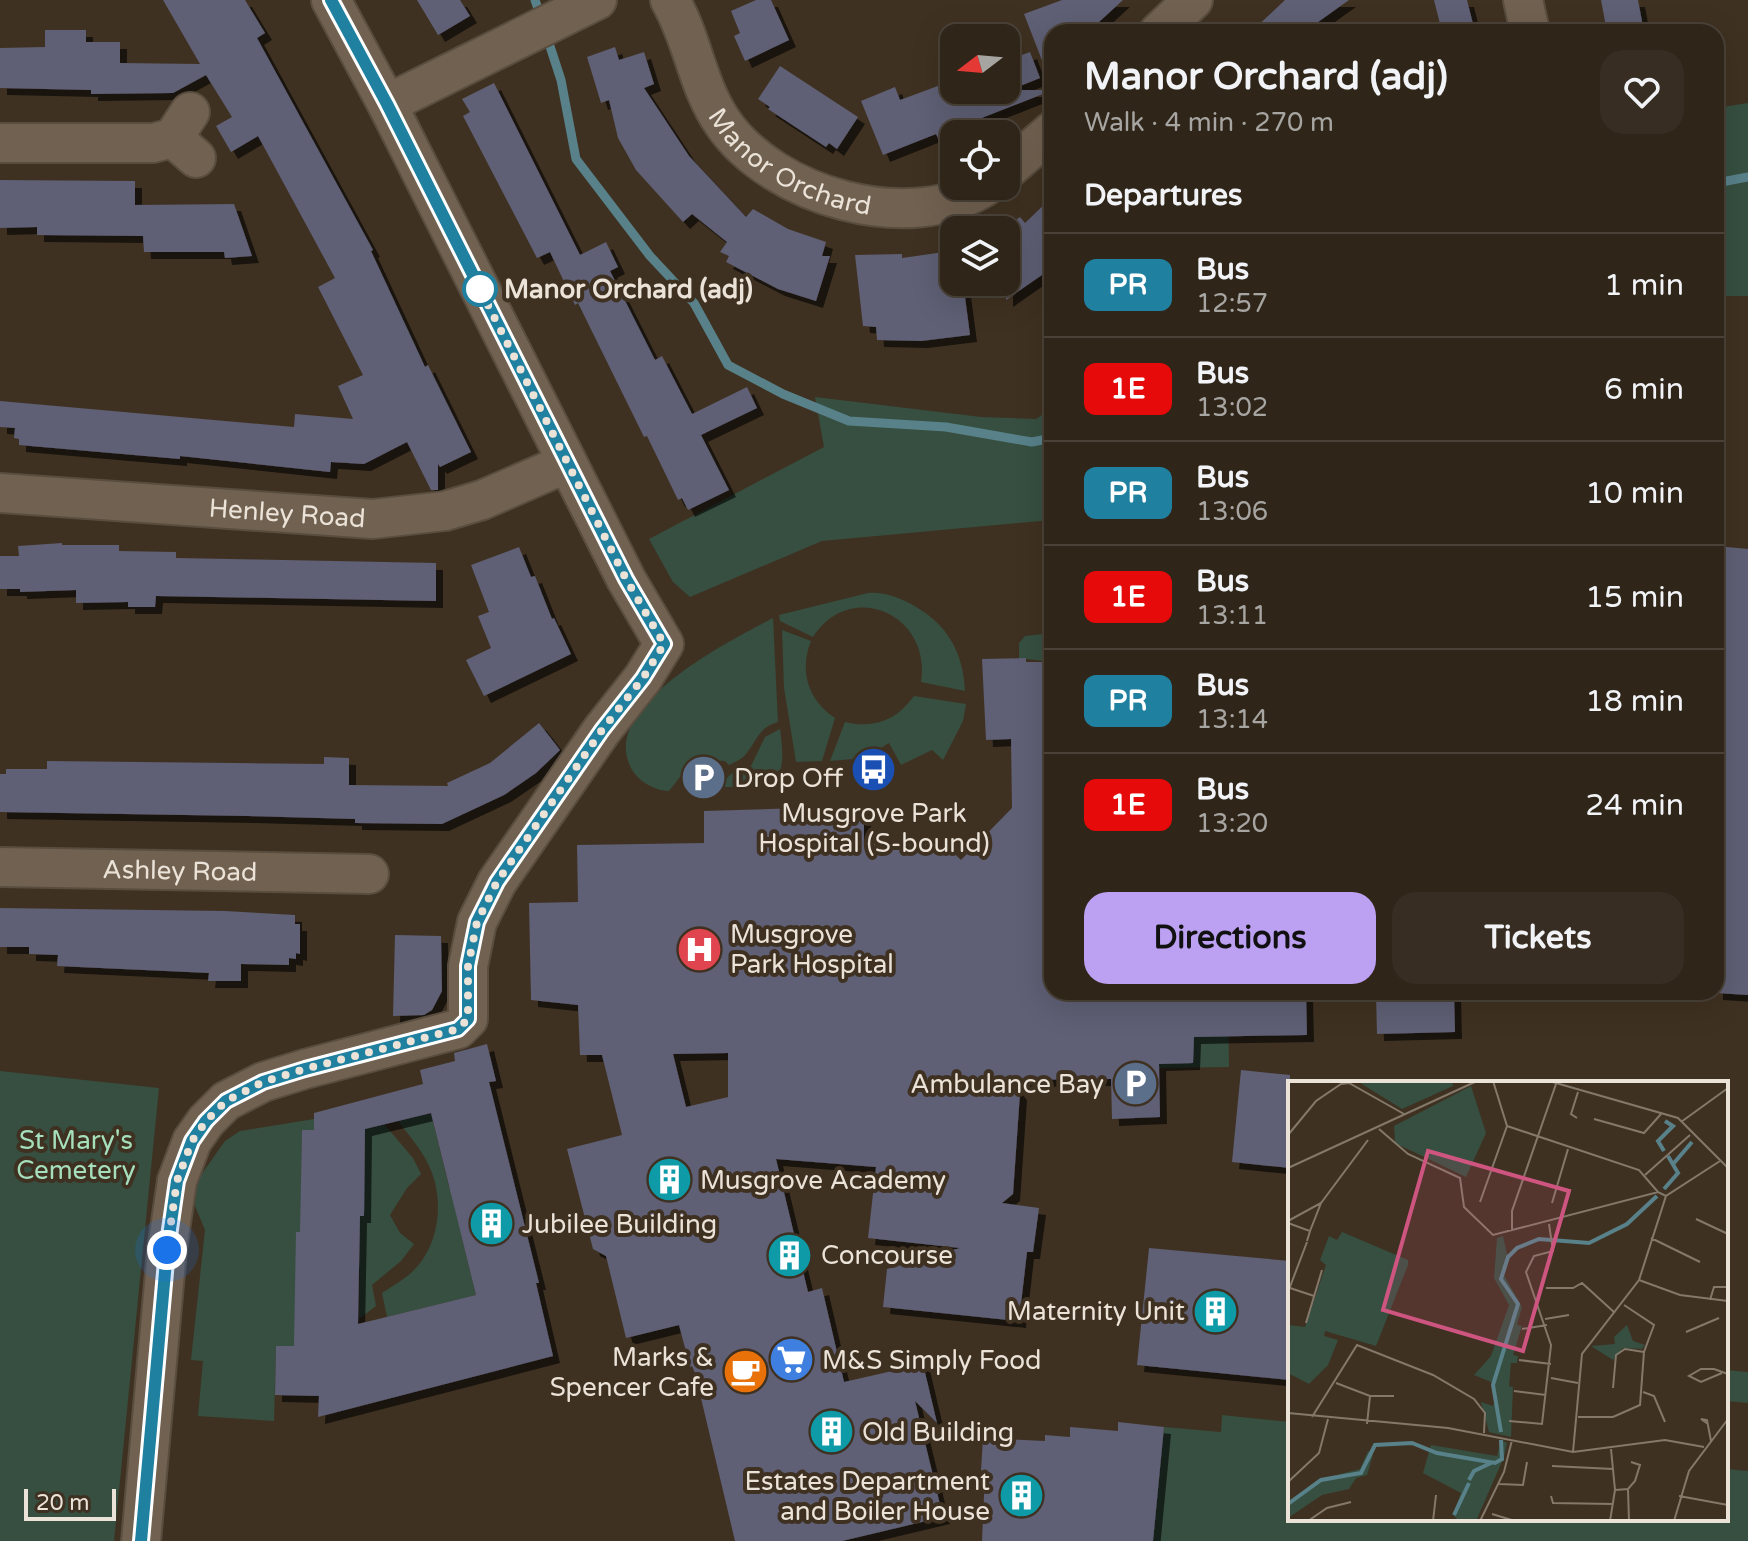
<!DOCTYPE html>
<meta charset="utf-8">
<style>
:root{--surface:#2f2519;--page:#372d22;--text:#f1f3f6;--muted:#a7a5a2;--line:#4a4238;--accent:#bca0f2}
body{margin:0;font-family:"Varela Round",sans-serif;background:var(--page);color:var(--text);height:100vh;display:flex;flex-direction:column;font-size:30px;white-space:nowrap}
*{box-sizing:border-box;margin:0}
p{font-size:26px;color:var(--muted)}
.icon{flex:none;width:44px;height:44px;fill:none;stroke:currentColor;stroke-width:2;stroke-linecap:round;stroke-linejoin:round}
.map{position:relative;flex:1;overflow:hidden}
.side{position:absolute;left:1044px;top:24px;width:680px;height:976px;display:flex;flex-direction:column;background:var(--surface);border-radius:24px;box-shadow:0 8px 32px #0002,0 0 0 2px var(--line)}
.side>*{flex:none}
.badge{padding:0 16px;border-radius:12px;font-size:28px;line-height:52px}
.needle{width:52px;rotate:254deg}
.buttons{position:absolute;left:940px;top:24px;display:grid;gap:16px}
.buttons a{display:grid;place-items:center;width:80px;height:80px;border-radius:16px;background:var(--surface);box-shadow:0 8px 32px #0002,0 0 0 2px var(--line);font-size:40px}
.scale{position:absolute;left:24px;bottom:20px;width:92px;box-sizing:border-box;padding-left:8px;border:4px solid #ebe2d8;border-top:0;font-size:22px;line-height:28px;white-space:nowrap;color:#ebe2d8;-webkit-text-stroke:6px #3f3121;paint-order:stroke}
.you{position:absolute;width:40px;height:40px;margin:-20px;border:6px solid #fff;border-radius:50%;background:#1a73e8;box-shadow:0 0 0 12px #1a73e833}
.map>.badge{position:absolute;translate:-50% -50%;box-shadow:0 0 0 4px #fff}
h2{padding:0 40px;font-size:30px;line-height:72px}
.round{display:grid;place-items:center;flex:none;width:84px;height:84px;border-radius:24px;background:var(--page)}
.summary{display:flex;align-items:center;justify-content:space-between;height:136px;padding:0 40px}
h1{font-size:38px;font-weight:800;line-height:60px}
.button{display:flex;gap:16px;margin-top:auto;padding:16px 40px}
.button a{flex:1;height:92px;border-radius:24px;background:var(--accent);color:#111;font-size:32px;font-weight:800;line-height:92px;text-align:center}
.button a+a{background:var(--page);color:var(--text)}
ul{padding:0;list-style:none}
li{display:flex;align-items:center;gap:24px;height:104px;padding:0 40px;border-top:2px solid var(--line)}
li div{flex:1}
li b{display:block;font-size:30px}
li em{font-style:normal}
li .badge{min-width:88px;font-weight:700;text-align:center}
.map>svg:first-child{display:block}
.green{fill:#364f40}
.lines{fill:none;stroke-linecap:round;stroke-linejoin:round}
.stream{stroke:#58818a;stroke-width:9}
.building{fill:#5f5f74;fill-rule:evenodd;filter:url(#shadow)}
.minor-casing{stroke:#584d3f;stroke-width:42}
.minor{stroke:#716150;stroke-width:38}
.line-casing{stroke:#fff;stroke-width:18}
.line{stroke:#2080a0;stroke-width:12}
.walk{stroke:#ebe2d8;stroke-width:8;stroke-dasharray:0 14.4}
.stop-dot{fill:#fff;stroke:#2080a0;stroke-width:4}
.labels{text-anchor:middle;stroke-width:8;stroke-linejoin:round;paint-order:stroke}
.street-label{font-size:26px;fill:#ebe2d8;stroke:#3f3121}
.stop-label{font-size:26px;font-weight:bold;fill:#ebe2d8;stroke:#3f3121;text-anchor:start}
.poi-label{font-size:26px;fill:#ebe2d8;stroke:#3f3121;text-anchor:start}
.park-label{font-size:26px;fill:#a5dfbc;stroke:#3f3121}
.inset-river{fill:none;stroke:#58818a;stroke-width:4}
.inset-road{fill:none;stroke:#84786a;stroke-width:2}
.view{fill:#ce5580;fill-opacity:0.15;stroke:#ce5580;stroke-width:4}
.inset-edge{fill:none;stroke:#ebe2d8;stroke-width:4}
</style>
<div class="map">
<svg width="1748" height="1541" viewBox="0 0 1748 1541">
<defs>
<filter id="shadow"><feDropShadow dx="7" dy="7" stdDeviation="0" flood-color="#0009"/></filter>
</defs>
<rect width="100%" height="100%" fill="#3f3121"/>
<path class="green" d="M1748,103V296H1716V108Z
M815,397L981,417L1036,419L1052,408V520L822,541L690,597L673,582L649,539L824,447Z
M868,593C884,592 897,597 911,604C946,623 963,650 965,691L921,682C932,615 851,578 813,637L780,621L779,615Z
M773,618L778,722C759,727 757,740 746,754C741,760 735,762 729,765L725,761L694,759L669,791C654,791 636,780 630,766C601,705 731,640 773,618Z
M782,630L811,641C799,671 808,700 835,718L822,761L796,762L784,688Z
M1052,633V662L1019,658V643L1025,636Z
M914,696L966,704L963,721L943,760L932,750L901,765L889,743L864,758L830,761L845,722C874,729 897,720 914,696Z
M780,729C788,785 776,788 724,787L722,783L732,773L751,766L765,737Z
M1228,993L1229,1067L1159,1068L1158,994Z
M0,1071L159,1088L114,1541H0Z
M431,1113L449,1187H453L454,1205L476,1295L387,1317L382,1293C392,1286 404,1280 413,1271C438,1247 444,1205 432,1173C425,1153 410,1137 398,1121Z
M314,1119V1130L302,1131L300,1346H276L274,1421L198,1416L203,1361L191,1360L205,1230L195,1206L196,1182L225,1141L240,1131Z
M384,1124L413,1158L421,1174L407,1188L390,1215L400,1233L414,1244L401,1261L372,1285L376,1306L359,1319L360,1216L364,1215L365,1129Z
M1726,1370L1748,1372V1403L1726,1401Z
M1222,1415L1290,1422V1519H1726V1469L1748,1471V1541H1153L1164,1427L1221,1432Z"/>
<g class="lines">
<path class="stream" d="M535,0L542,20
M546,34L561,80L576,159L650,256L694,303L728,365L783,394L849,421L946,427L1032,442L1052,438
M1716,183L1748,177"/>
</g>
<path class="building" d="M163,0H245L265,33L257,38L373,250L371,251L425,367L428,365L471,452L440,467L438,464V490H431L407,442L364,464L331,462L330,472L180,456V459L19,445V439L14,438L15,428L0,427V401L294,427L295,414L353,419L338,386L363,375L318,287L335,278L258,136L231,152L216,126L232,117L206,75L173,93L91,94V90L0,88V48L45,47V30H86V42H120V63L200,64Z
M417,0H460L470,16L438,35Z
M756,0H771L789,40L745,61L734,36L740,33L731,11Z
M1062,0H1123L1088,32H1052V81H1050L1024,14Z
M1285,0H1349L1304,32H1251Z
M1434,0H1467L1475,32H1442Z
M1601,0H1638L1644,32H1607Z
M615,47L619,60L644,52L654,84L644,88L689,156L746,217L753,209L788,229L826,242L822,256H830L816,301L778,289L726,262L729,256L720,252L727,242L692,214L683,222L636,170L618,138L609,100L601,103L587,57Z
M1030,52L1040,78L1010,90H1048V92L979,119L982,127L962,134H954V137L940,142L936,134L883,155L861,101L895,87L900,100L954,80V90H1006V61Z
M780,66L858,117L837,149L829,143L826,147L768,109L770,107L758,99Z
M494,83L580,255L606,242L618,267L610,271L655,360L662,356L692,414L747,387L757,408L701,435L729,490L688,510L682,498L678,500L647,436L644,437L578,303L575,305L550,252L537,258L463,116L470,112L462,99Z
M0,180L135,181V205L234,204L252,256L225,258L224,252H144L143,236L37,235V227L0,228Z
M1052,197V268L1006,300V227L1020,217L1025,223Z
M951,251L954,282H963L970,335L921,341L877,340L876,327L863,326L855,255L902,254V258Z
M62,543V545H119V551L176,552V558L436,563V601L156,596L155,607H128V602L76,603V590L20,592V589H0V556H19L18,546Z
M1716,546L1748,549V995L1716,993Z
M519,547L531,577L535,576L552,619L554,618L571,654L484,696L466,660L491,648L478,616L489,612L471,565Z
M1026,658V662H1052V992H1306L1307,1035L1194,1037L1193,1063L1159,1064L1160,1117L1112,1119L1111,1079L1009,1080L1020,1093L1013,1194L1002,1203L1039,1208L1033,1252H1027L1019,1321L883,1307L887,1269L960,1248L868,1238L876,1167L776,1159L808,1292L822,1288L844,1382L923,1364L937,1423L915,1401L943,1517L842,1541H735L695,1373L692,1366L690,1367L679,1325L626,1338L606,1256L593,1249L567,1149L622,1135L602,1055H580L578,1005L531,1000L529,903L578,902L577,845L704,843V811L864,806V841L940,840L961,860L1012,808L1011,739L986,740L982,659ZM728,1053V1097L686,1107L673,1054Z
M539,723L560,750L536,773L504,795L442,824L355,823V819L248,816L0,812V774H6V769H47V761L324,764V757L349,758V785L448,786L447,783L490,763Z
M0,908L225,911L295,915V924H300V954L296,953V959L289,958V965L241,964V981H208L209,973L57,966L58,955L29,954V947H0Z
M395,935L441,936L442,991L432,1010L424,1015L393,1016Z
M1376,992H1454L1455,1032L1377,1034Z
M487,1044L496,1081L489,1082L539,1283H536L553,1356L318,1417L319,1396L275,1395L276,1346H294L296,1232H300L302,1130H314V1113L423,1084L420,1070L455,1061L454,1053ZM431,1113L476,1295L358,1324L360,1216H364L365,1129Z
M1241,1070L1290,1075V1168L1232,1162Z
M1149,1248L1290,1261V1380L1137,1365Z
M1118,1422L1164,1427L1153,1541H982L985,1474L981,1470L983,1438L1045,1441V1435L1070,1437V1427L1118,1431Z"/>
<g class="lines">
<defs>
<g id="minor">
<path id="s1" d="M670,0C693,39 697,86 723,123C773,196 909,236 986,186"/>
<path d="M1523,0L1530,32"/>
<path d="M1159,32L1193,0"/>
<path d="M387,104L597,0"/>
<path d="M190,112L173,138L196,158"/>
<path d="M0,143H153L173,138"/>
<path d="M1006,171L1052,131"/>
<path id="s2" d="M0,493L373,519L445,511L482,500L567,463"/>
<path id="s3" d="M0,867L369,874"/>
<path d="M141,1541L167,1250L177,1181L192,1141L206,1121L226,1101L263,1082L305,1069L458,1029L468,1019V966L477,922L497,882L602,730L643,678L664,644L626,579L387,104L331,0"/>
</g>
</defs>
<use href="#minor" class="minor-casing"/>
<use href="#minor" class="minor"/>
</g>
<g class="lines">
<defs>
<path id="line" d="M141,1541L167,1250L177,1181L192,1141L206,1121L226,1101L263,1082L305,1069L458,1029L468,1019V966L477,922L497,882L602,730L643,678L664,644L626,579L387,104L331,0"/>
</defs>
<use href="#line" class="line-casing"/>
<use href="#line" class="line"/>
<path class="walk" d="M167,1250L177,1181L192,1141L206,1121L226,1101L263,1082L305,1069L458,1029L468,1019V966L477,922L497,882L602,730L643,678L664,644L626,579L480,289"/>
</g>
<defs>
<symbol id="bus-disc" viewBox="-11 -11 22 22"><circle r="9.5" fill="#1a4fb4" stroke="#3f3121"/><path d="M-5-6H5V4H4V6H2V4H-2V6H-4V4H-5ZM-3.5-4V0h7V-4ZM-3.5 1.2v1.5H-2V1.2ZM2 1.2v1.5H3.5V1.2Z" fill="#fff"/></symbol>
<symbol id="parking-disc" viewBox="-11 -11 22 22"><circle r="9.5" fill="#5c6f8a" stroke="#3f3121"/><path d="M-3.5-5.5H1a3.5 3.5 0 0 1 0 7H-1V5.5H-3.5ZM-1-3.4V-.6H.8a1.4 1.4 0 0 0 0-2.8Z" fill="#fff"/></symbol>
<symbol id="hospital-disc" viewBox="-11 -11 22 22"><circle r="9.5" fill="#e0444e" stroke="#3f3121"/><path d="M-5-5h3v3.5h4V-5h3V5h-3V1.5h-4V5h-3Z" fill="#fff"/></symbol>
<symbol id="building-disc" viewBox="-11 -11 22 22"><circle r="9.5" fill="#0f9aa8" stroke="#3f3121"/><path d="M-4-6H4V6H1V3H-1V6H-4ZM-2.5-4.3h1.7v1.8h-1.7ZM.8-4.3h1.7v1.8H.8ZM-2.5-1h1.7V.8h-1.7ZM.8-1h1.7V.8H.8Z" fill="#fff"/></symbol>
<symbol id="supermarket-disc" viewBox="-11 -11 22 22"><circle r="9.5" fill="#3f7fe0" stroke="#3f3121"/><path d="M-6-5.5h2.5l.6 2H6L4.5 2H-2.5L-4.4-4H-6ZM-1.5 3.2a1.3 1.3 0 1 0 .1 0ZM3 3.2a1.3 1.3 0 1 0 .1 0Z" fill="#fff"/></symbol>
<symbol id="cafe-disc" viewBox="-11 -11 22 22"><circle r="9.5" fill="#e8710a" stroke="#3f3121"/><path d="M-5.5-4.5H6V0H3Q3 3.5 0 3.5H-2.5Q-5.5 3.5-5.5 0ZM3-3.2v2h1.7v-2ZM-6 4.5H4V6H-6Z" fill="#fff"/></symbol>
</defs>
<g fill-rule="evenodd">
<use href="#bus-disc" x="848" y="744" width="51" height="51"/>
<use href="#parking-disc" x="678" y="752" width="51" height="51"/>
<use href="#hospital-disc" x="674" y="924" width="51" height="51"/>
<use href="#parking-disc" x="1110" y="1058" width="51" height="51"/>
<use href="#building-disc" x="644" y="1154" width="51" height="51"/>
<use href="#building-disc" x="466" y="1198" width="51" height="51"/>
<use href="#building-disc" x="764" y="1230" width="51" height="51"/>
<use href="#building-disc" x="1190" y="1286" width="51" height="51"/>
<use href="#supermarket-disc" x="766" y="1334" width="51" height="51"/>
<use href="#cafe-disc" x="720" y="1346" width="51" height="51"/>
<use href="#building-disc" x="806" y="1406" width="51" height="51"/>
<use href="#building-disc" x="996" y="1470" width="51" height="51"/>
</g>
<circle class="stop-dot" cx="480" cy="289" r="16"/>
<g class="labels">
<g class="street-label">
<text dy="9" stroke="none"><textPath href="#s1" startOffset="214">Manor Orchard</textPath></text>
<text dy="9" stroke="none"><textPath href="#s2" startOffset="288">Henley Road</textPath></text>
<text dy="9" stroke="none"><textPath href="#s3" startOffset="180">Ashley Road</textPath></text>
</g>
<g class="stop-label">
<text x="504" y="298">Manor Orchard (adj)</text>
</g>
<g class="poi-label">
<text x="734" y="787">Drop Off</text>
<text x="874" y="822" text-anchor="middle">Musgrove Park<tspan x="874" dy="30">Hospital (S-bound)</tspan></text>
<text x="730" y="943">Musgrove<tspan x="730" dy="30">Park Hospital</tspan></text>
<text x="1104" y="1093" text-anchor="end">Ambulance Bay</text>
<text x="700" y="1189">Musgrove Academy</text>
<text x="522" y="1233">Jubilee Building</text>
<text x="821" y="1264">Concourse</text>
<text x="1185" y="1320" text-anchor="end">Maternity Unit</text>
<text x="714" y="1366" text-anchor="end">Marks &amp;<tspan x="714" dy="30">Spencer Cafe</tspan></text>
<text x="822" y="1369">M&amp;S Simply Food</text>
<text x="862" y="1441">Old Building</text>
<text x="990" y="1490" text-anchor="end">Estates Department<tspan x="990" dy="30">and Boiler House</tspan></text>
</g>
<g class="park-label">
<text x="76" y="1149">St Mary's<tspan x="76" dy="30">Cemetery</tspan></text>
</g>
</g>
<g transform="translate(1288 1081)">
<rect width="440" height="440" fill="#3f3121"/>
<path d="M69,0H164L165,5L114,28ZM183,5L198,52L178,96L107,62L106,45ZM54,151L120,179V184L88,265L37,250L36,255L50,259L40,284L21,303L0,292V244L17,246L38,184L32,179L41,155L49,159ZM215,155L219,173L223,174L216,194L234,226L229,244L234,245L225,274L230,275L229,282H223L221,305L225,306L223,356L201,351L193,321L205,325L208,314L203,301L186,294L203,275L221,224L206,197L209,157ZM339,244L345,260L357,264L354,268L335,267L325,279L303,265L327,263L326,256ZM213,359L219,362L216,376L188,440H171L165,434L173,412L135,392L143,364L209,375ZM80,370L85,374L79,394L68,397L61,408L34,414L0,437L2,419L33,398L72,388Z" fill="#364f40"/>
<path class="inset-river" d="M376,70L370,60L385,45L377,40M386,82L404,61M376,108L390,92L380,75M213,351L205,304L230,223L213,198L220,176L229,167L251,158L301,162L339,143L369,115M181,399L186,390L203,382M0,423L33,399L73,392L87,364L124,362L149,372L207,382L214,378L213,359M166,434L181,402"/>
<path class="inset-road" d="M261,0L390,37L440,87M289,37L283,33L290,11M306,38L356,52L373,33M393,41L440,7M219,45L351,89L370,111M91,48L120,73L172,97L176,126L205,154L370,111L378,115M0,54L28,20L53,3L61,2L116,33M0,87L189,0M357,94L402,54M192,121L219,45L205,0M264,122L280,68M408,138L440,153M0,140L33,122L80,59M0,142L22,150L19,160M22,150L33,122M224,150V130L268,3M363,157L412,181M351,199L392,214L440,220M2,207L26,215M258,207H285L294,202L327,232M0,211L19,161M422,219L426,206H440M257,238L281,234M18,242L34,189M234,248L259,244M398,251L431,237M231,279L263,283M434,292L413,301L401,295L413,288H426L440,293M263,297L290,302M48,302L82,315H106M325,307L328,274L337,268L356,271M226,310L258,314M355,311L366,315L377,341M0,332L160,347L285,371L377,359L416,366M24,336L69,264L145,294L186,318L197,332L196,352M290,336H325L352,324L356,271L366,244L336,224M221,340L254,343L263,264L238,191L246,175L265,170L261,143M79,343L82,315M420,343L413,338L419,339L423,360M0,358L1,333M285,371L294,273L351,199L378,115L432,80M264,385L325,388M0,401L31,372L40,338M211,403L235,404L239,381M340,408L341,440M327,409L340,408L347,400L352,384L343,381M263,415L265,422L325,423M391,415L440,424M204,433L227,440M20,440L39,427L63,421M145,440L148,414M192,440L216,391L224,359M322,440L327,409L323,368M386,440L401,390L440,338"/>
<path class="view" d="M140,70L281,110L235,270L95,229Z"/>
<rect width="440" height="440" class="inset-edge"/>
</g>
</svg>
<div class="buttons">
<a><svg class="needle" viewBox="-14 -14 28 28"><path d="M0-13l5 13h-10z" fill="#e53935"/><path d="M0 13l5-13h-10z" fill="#a7a5a2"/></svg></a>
<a><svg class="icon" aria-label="locate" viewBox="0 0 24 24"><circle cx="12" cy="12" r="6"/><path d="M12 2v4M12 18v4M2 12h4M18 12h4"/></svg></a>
<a><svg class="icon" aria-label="layers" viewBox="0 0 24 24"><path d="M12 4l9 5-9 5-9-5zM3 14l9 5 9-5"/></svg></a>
</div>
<div class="scale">20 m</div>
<div class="you" style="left:167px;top:1250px"></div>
<section class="side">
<div class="summary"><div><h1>Manor Orchard (adj)</h1><p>Walk · 4 min · 270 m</p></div><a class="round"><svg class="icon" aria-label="heart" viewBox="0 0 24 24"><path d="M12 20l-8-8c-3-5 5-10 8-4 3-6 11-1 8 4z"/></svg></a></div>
<h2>Departures</h2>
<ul>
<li><span class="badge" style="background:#2080a0;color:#fff">PR</span><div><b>Bus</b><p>12:57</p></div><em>1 min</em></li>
<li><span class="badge" style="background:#e60a0a;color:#fff">1E</span><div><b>Bus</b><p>13:02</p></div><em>6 min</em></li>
<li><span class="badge" style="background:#2080a0;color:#fff">PR</span><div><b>Bus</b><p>13:06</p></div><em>10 min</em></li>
<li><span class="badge" style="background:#e60a0a;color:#fff">1E</span><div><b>Bus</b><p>13:11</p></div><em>15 min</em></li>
<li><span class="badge" style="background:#2080a0;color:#fff">PR</span><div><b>Bus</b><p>13:14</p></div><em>18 min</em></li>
<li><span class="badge" style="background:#e60a0a;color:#fff">1E</span><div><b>Bus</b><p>13:20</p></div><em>24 min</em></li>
</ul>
<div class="button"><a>Directions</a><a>Tickets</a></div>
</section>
</div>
